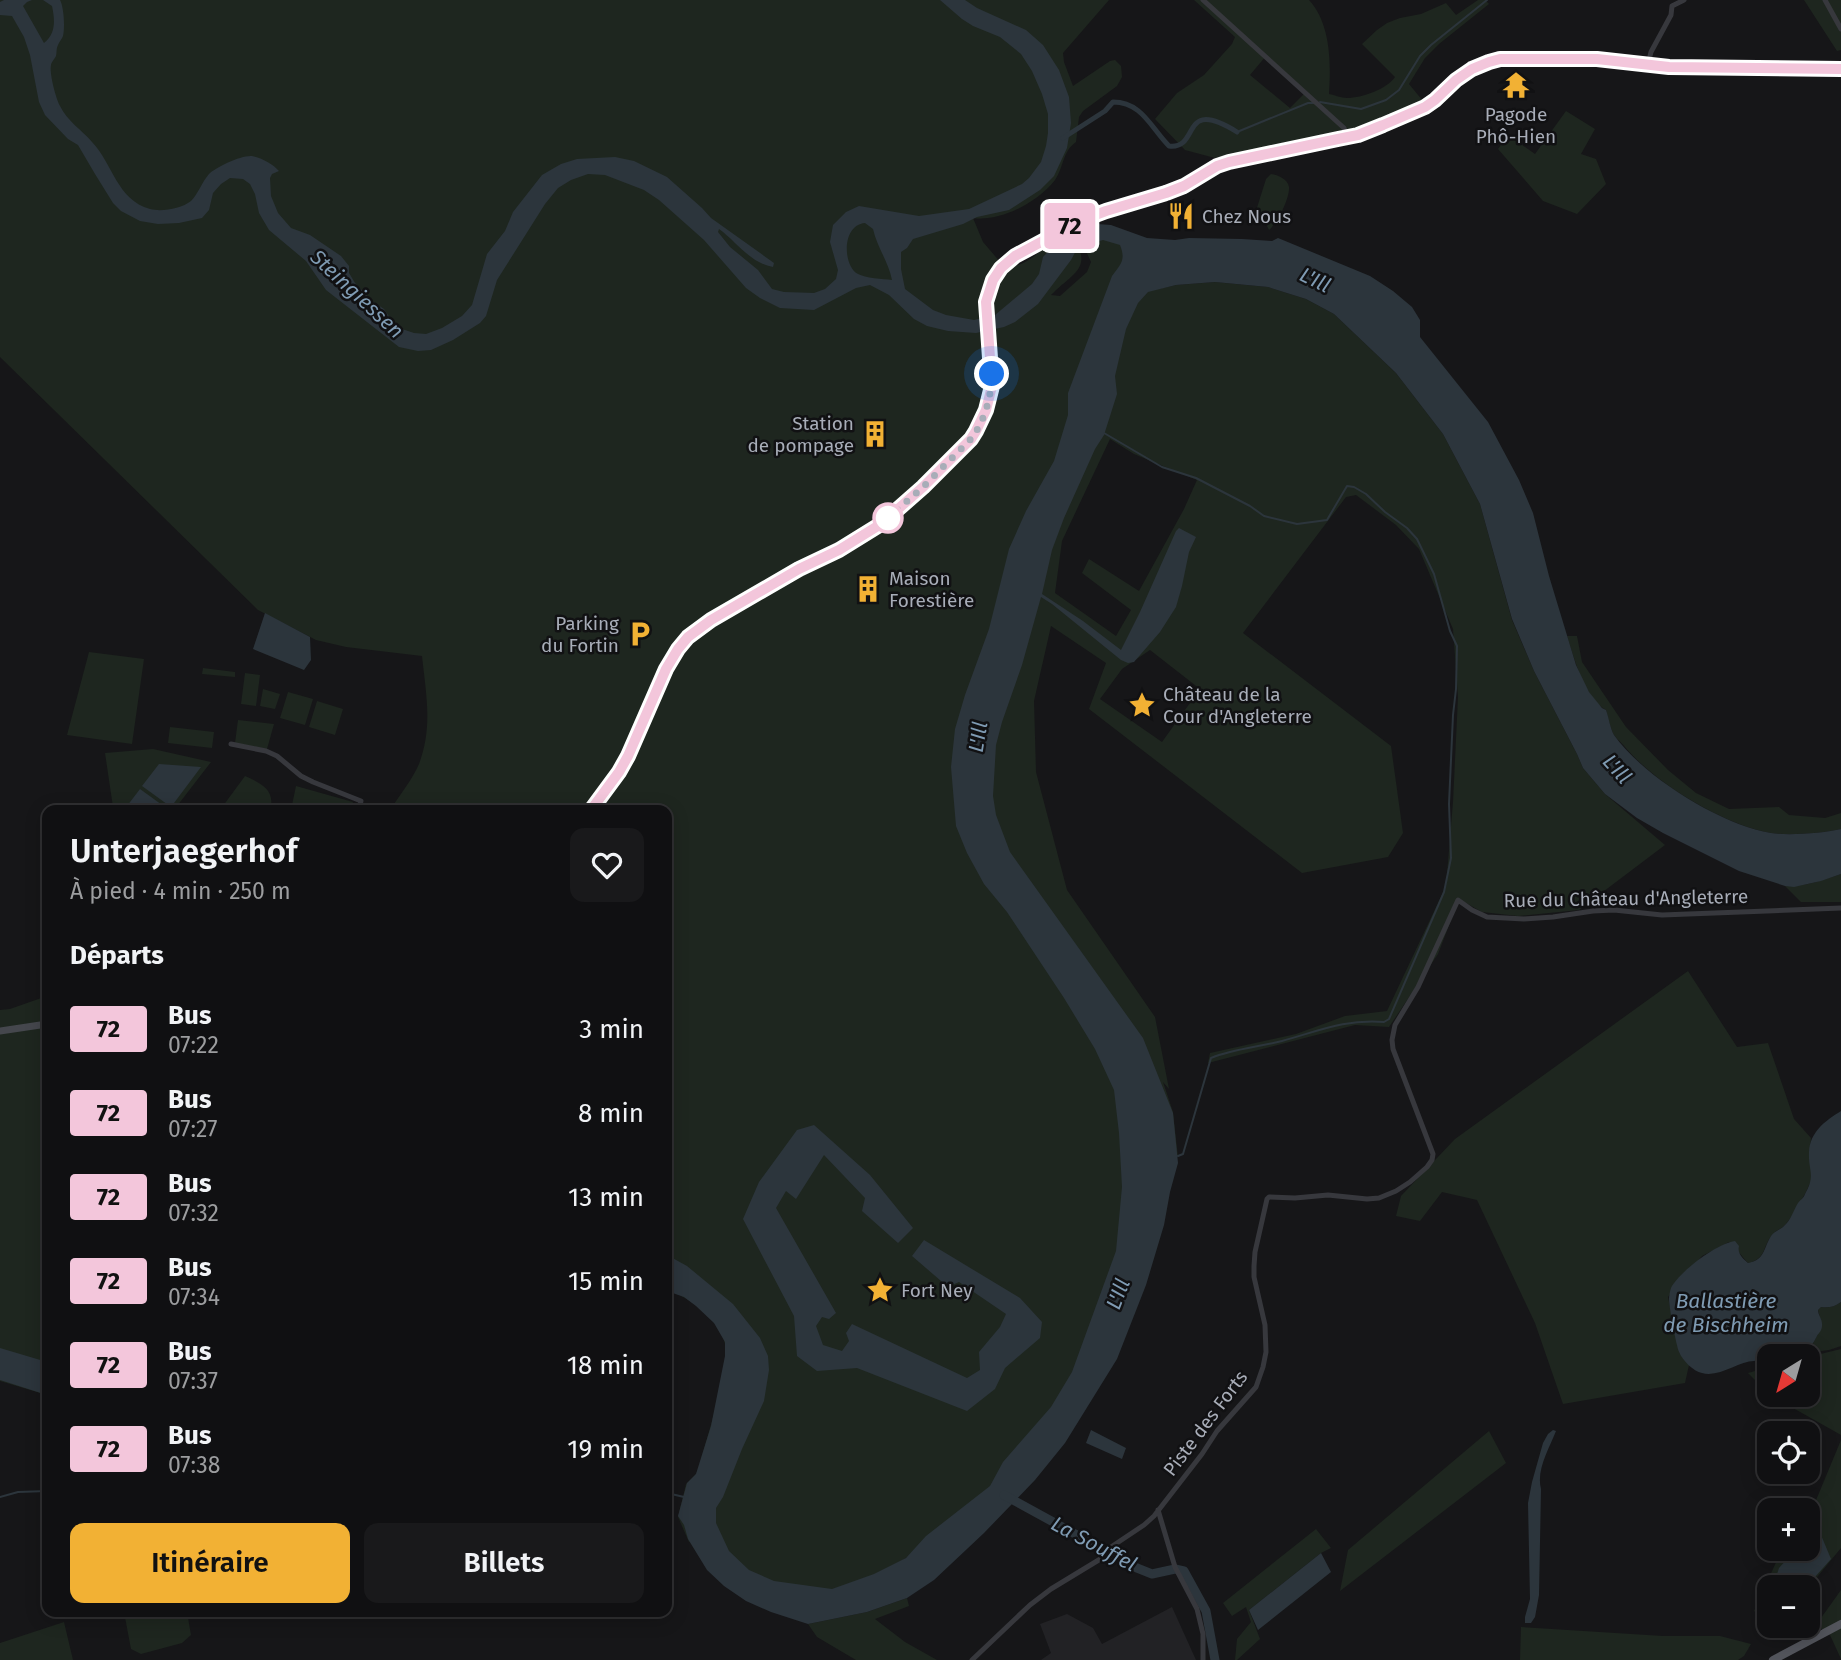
<!DOCTYPE html>
<html lang="fr">
<meta charset="utf-8">
<style>
:root{--surface:#101012;--page:#19191b;--text:#f1f3f6;--muted:#9c9d9f;--line:#303032;--accent:#f2b134}
body{margin:0;font-family:"Fira Sans",sans-serif;background:var(--page);color:var(--text);height:100vh;display:flex;flex-direction:column;font-size:26px;white-space:nowrap}
*{box-sizing:border-box;margin:0}
p{font-size:23px;color:var(--muted)}
.icon{flex:none;width:38px;height:38px;fill:none;stroke:currentColor;stroke-width:2;stroke-linecap:round;stroke-linejoin:round}
.map{position:relative;flex:1;overflow:hidden}
.details{position:absolute;left:42px;top:805px;width:630px;height:812px;display:flex;flex-direction:column;background:var(--surface);border-radius:14px;box-shadow:0 4px 18px #0003,0 0 0 2px var(--line)}
.details>*{flex:none}
.badge{padding:0 14px;border-radius:5px;font-size:24px;line-height:46px}
.needle{width:46px;rotate:217deg}
.fabs{position:absolute;left:1757px;top:1344px;display:grid;gap:14px}
.fabs a{display:grid;place-items:center;width:63px;height:63px;border-radius:14px;background:var(--surface);box-shadow:0 4px 18px #0003,0 0 0 2px var(--line);font-size:35px}
.you{position:absolute;width:35px;height:35px;margin:-18px;border:5px solid #fff;border-radius:50%;background:#1a73e8;box-shadow:0 0 0 10px #1a73e833}
.map>.badge{position:absolute;translate:-50% -50%;box-shadow:0 0 0 4px #fff}
h2{padding:0 28px;font-size:26px;line-height:63px}
.round{display:grid;place-items:center;flex:none;width:74px;height:74px;border-radius:14px;background:var(--page)}
.overview{display:flex;align-items:center;justify-content:space-between;height:119px;padding:0 28px}
h1{font-size:33px;font-weight:600;line-height:52px}
.cta{display:flex;gap:14px;margin-top:auto;padding:14px 28px}
.cta a{flex:1;height:80px;border-radius:14px;background:var(--accent);color:#111;font-size:28px;font-weight:600;line-height:80px;text-align:center}
.cta a+a{background:var(--page);color:var(--text)}
ul{padding:0;list-style:none}
li{display:flex;align-items:center;gap:21px;height:84px;padding:0 28px}
li div{flex:1}
li b{display:block;font-size:26px}
li em{font-style:normal}
li .badge{min-width:77px;font-weight:700;text-align:center}
.map>svg:first-child{display:block}
.built{fill:#222225}
.green{fill:#1e261f;fill-rule:evenodd}
.water{fill:#2c353c;fill-rule:evenodd}
.lines{fill:none;stroke-linecap:round;stroke-linejoin:round}
.stream{stroke:#2c353c;stroke-width:2}
.canal{stroke:#2c353c;stroke-width:5}
.river{stroke:#2c353c;stroke-width:9}
.minor{stroke:#37383d;stroke-width:5}
.secondary{stroke:#45474d;stroke-width:7}
.primary{stroke:#53555c;stroke-width:8}
.line-casing{stroke:#fff;stroke-width:16}
.line{stroke:#f3c6db;stroke-width:10}
.walk{stroke:#a8adb8;stroke-width:7;stroke-dasharray:0 12.6}
.stop-dot{fill:#fff;stroke:#f3c6db;stroke-width:3.5}
.labels{text-anchor:middle;stroke-width:5;stroke-linejoin:round;paint-order:stroke}
.poi-label{font-size:19px;fill:#a8adb8;stroke:#111113;text-anchor:start}
.street-label{font-size:19px;fill:#a8adb8;stroke:#111113}
.water-label{font-size:21px;font-style:italic;fill:#7f9bb3;stroke:#111113}
</style>
<div class="map">
<svg width="1841" height="1660" viewBox="0 0 1841 1660">
<rect width="100%" height="100%" fill="#161618"/>
<path class="built" d="M1172,1607L1196,1660H1041L1051,1653L1040,1624L1067,1614L1093,1628L1102,1644Z"/>
<path class="green" d="M0,0H1109L1063,53L1064,62L1073,86L1110,61L1115,60L1121,66L1122,77L1117,86L1083,111L1079,117L1076,142C1062,152 1064,167 1055,180C1037,203 1000,222 973,218L983,242L1001,263L998,267L1003,271L1009,266C1034,267 1046,236 1072,237C1095,268 1071,274 1051,295L1060,296L1087,272L1091,262L1079,236L1111,226L1158,289L1176,285L1215,282L1268,287L1306,299L1334,314L1396,373L1443,434L1480,504L1512,620L1534,671L1577,754L1583,768L1605,794L1665,845L1579,910L1518,916L1482,912L1459,899L1438,954L1389,1027L1355,1025L1208,1063L1210,1053L1296,1034L1345,1016L1387,1011L1446,886L1453,802L1458,697L1453,629L1419,549L1396,525L1356,495L1346,497L1243,633L1391,746L1403,833L1388,857L1302,873L1089,709L1106,663L1051,626L1034,701L1036,772L1067,890L1155,1017L1169,1089L1163,1082L1173,1112L1178,1157L1145,1163L1101,1343L977,1510L857,1591L758,1585L710,1532L689,1542L678,1517L686,1484L696,1474L699,1467C707,1437 717,1408 722,1377C724,1367 727,1355 725,1344C719,1319 691,1298 667,1290V810H390C399,796 412,780 419,764C433,727 426,694 422,656L346,647L316,640L258,610L0,357ZM1110,439L1134,454L1197,480L1184,509L1139,591L1089,559L1082,573L1131,610L1116,636L1055,593L1062,541ZM1150,650L1200,689L1162,742L1100,699L1122,669Z
M1194,0H1309C1331,24 1331,63 1329,94C1335,95 1341,98 1347,98C1362,98 1387,89 1395,77L1362,44L1377,30L1387,23L1400,18L1421,14L1446,3L1456,15L1478,0H1485L1489,4L1439,44L1425,58L1409,84L1423,101L1413,107L1354,132L1350,130L1337,136L1215,158L1185,150L1155,119L1177,93L1204,75L1232,44L1235,37ZM1266,56L1306,92L1290,108L1250,75Z
M1804,0H1841V50L1837,51Z
M1566,111L1595,129L1581,154L1596,159L1606,184L1577,214L1543,201L1498,149L1508,135L1535,154Z
M1271,174C1278,175 1288,179 1289,187C1290,198 1277,224 1269,230L1267,226L1268,220L1259,221L1255,214L1266,179Z
M1567,636H1577L1582,662L1626,727L1668,770L1696,793L1729,809L1779,807L1789,815L1825,818L1841,813V829C1824,833 1789,836 1771,833C1724,825 1656,784 1625,747C1621,742 1614,737 1612,731C1609,724 1608,716 1606,710C1585,699 1574,658 1567,636Z
M89,652L144,659L132,744L67,735Z
M203,668L235,672V677L202,674Z
M245,673L260,675L256,706L241,704Z
M263,689L280,694L275,709L260,706Z
M288,692L313,699L305,725L280,718Z
M317,701L343,709L335,735L309,727Z
M238,720L274,724L267,749L235,743Z
M170,727L214,732L212,748L168,743Z
M153,749L211,762L174,810H111L113,807L105,753Z
M245,776C261,783 276,790 270,810H220Z
M296,786L353,802L350,810H291Z
M1841,874V902H1801L1785,886C1805,887 1822,880 1841,874Z
M1688,971L1737,1047L1768,1043L1794,1119L1811,1138C1811,1143 1809,1149 1809,1155C1809,1162 1813,1170 1812,1177C1811,1185 1791,1220 1785,1225C1781,1229 1775,1231 1772,1235C1762,1248 1766,1259 1748,1263C1741,1256 1737,1248 1729,1242L1702,1256L1668,1297L1679,1352L1689,1365L1685,1383L1563,1404L1535,1323L1477,1200L1442,1192L1420,1221L1396,1216L1401,1196L1455,1139Z
M47,996V1395L0,1381V1010L10,1009Z
M1841,1302V1346L1829,1350L1805,1353L1804,1351L1811,1347L1822,1326L1818,1310L1821,1307C1829,1308 1834,1307 1841,1302Z
M1841,1349V1435L1770,1395H1808V1357Z
M1769,1367V1394L1748,1373Z
M1489,1431L1506,1463L1340,1591L1348,1550Z
M1841,1440V1548L1808,1588L1769,1587V1622L1754,1611L1782,1549H1808V1517H1809Z
M1316,1529L1331,1548L1321,1553L1249,1610L1260,1639L1237,1660H1235L1237,1639L1251,1622L1246,1607L1232,1616L1223,1603Z
M1841,1590V1659L1830,1635L1816,1625Z
M907,1598L909,1606L875,1619L905,1642L937,1660H856L817,1637L808,1624L867,1612Z
M124,1612H187L191,1635L182,1643L141,1654L131,1649Z
M64,1622L73,1660H0V1643Z
M1521,1627L1663,1636H1720L1751,1644L1744,1656L1738,1660H1520Z"/>
<path class="water" d="M4,0H32L27,2L23,6L44,43C56,34 55,20 52,6L43,0H60C64,7 65,28 63,36C62,39 59,42 58,45C56,49 57,52 56,56C55,58 51,63 51,65C49,73 56,99 60,106C67,121 82,130 92,142C113,164 117,200 150,209C161,212 181,209 191,201C198,194 202,182 209,174C216,167 241,155 252,156C262,158 273,164 279,171L272,174L270,178L271,196L278,213L291,228L310,235L341,256L349,266V273L355,283L372,301L384,309L396,327L414,333L426,334L442,328L462,316L472,305L487,254L505,231L513,212L542,175L561,164L577,159L615,157L634,161L667,177L702,208L711,218L774,263L773,267C750,263 737,242 719,229L718,232L730,247L758,270L772,289L784,292L814,293L825,289L836,279L838,270L830,242L833,225L846,212L859,206L919,216L969,209L1022,184L1029,178L1041,162L1046,146L1048,133V114L1042,94L1032,71L1021,54L1000,37L973,26L962,19L940,0H965L977,8L1026,30L1043,45L1059,70L1069,97L1071,123L1067,148L1054,176L1040,190L1009,210L977,217L963,224L913,239L907,248L901,252V269L905,289L933,310L946,315L974,320L995,315L1032,284L1039,274L1043,257L1059,240L1072,236L1086,227L1097,224L1111,225L1147,238L1175,240L1189,238L1242,239L1272,241L1278,238L1370,276L1393,291L1412,307L1420,320V337L1488,422L1519,480L1533,513L1549,576L1576,665L1589,692L1602,708L1606,710C1609,718 1610,728 1614,735C1644,777 1721,825 1771,833C1788,836 1824,833 1841,829V874L1821,881L1794,887L1785,886L1739,871L1663,833L1637,818L1605,794L1583,768L1577,754L1534,671L1512,619L1480,504L1443,434L1396,373L1334,314L1306,299L1268,287L1215,282L1176,285L1148,292L1138,303L1126,329L1115,376L1117,394L1104,435L1095,449L1064,518L1052,550L1042,594L1083,621L1121,650L1140,612L1176,531L1179,528L1196,537L1189,552L1182,586L1176,607L1160,632L1134,662L1128,663L1121,660L1052,604L1041,597L1022,665L1002,722L996,745L993,796L996,815L1010,852L1143,1038L1173,1113L1178,1163L1170,1192L1164,1225L1146,1285L1117,1359L1065,1443L1035,1480L984,1533L934,1580L907,1598L867,1612L808,1624L771,1612L746,1601L724,1586L707,1570L688,1539L684,1525L678,1516L687,1483L696,1474L711,1426L725,1356V1342L714,1323L696,1306L684,1297L667,1291V1255L687,1266L733,1304L760,1338L768,1356L769,1370L764,1401L742,1449L723,1497L716,1508V1523L729,1551L749,1570L774,1581L832,1589L874,1574L906,1558L926,1536L990,1486L1003,1462L1051,1407L1072,1372L1116,1251L1122,1187L1119,1133L1114,1090L1095,1049L1064,998L1007,912L984,884L967,853L956,826L951,767L955,729L965,695L989,629L1009,549L1026,511L1054,461L1068,415V393L1112,276C1121,264 1126,260 1120,245L1103,240L1078,247L1071,260L1038,304L1015,322L1004,327L976,333L948,331L927,326L914,319L889,295L870,285L856,288L814,310L780,308L760,298L746,288L704,240L659,200L644,190L605,175L588,174L571,180L558,188L545,204L497,280L486,316L480,323L453,340L431,350L418,351L399,347L326,290L306,261L269,230L259,213L255,194L250,184L243,179L230,178L221,184L213,193L209,210L202,218L179,223L158,224L140,221L121,211L113,203L95,174L78,145L68,139L45,115L39,102L30,55L24,37L12,16L0,15V2ZM865,223L873,229C877,247 889,263 892,280C883,279 865,278 858,274C843,267 841,225 865,223Z
M265,613L310,637L311,660L304,670L253,649Z
M159,764L201,767L171,807L142,786Z
M140,789L169,810H124Z
M1841,1111V1302C1834,1307 1829,1308 1821,1307L1818,1310C1818,1315 1823,1320 1822,1326C1822,1330 1819,1333 1817,1336C1809,1352 1806,1349 1791,1353C1783,1355 1778,1356 1769,1356V1360C1762,1363 1761,1360 1754,1361C1739,1361 1719,1378 1702,1373C1693,1371 1683,1361 1679,1352C1676,1344 1669,1307 1669,1299C1669,1296 1670,1291 1671,1288C1678,1273 1717,1243 1735,1241L1739,1246C1737,1253 1743,1259 1748,1263C1765,1260 1763,1249 1771,1236C1774,1231 1780,1230 1784,1226C1791,1220 1793,1211 1798,1203C1801,1199 1803,1199 1805,1194C1816,1175 1808,1171 1809,1152C1810,1132 1825,1121 1841,1111Z
M814,1125L870,1175L913,1228L898,1243L862,1211L865,1198L824,1155L796,1199L786,1191L776,1208L836,1313L829,1319L822,1317L816,1326L823,1345L842,1351L849,1341L846,1333L852,1324L967,1378L980,1370L979,1352L1000,1327L1006,1314L959,1282L948,1287L912,1256L924,1240L1020,1298L1042,1322L1040,1338L1005,1368L995,1389L967,1411L857,1368L817,1371L797,1356L794,1316L743,1219L759,1182L797,1130Z
M0,1348L47,1362V1395L0,1380Z
M1091,1430L1126,1448L1122,1459L1086,1443Z
M1553,1430L1556,1431C1549,1449 1536,1470 1541,1489L1539,1595L1535,1617L1531,1623H1525V1617L1530,1599L1528,1503L1532,1482L1543,1443L1548,1434Z
M1809,1534L1821,1535L1831,1559L1806,1587H1773L1779,1568L1796,1549H1808Z
M1321,1553L1331,1572L1258,1630L1249,1610Z"/>
<g class="lines">
<path class="stream" d="M1320,102L1361,109L1386,100L1399,90L1420,56L1431,45L1487,0
M1237,132L1308,103H1314
M1104,433L1162,467L1196,478L1250,506L1264,516L1297,524L1327,520L1347,486L1354,487L1366,494L1385,512L1407,528L1417,539L1434,574L1450,631L1457,646L1456,689L1453,715L1449,804L1451,858L1444,892L1389,1019L1384,1022C1344,1019 1319,1031 1282,1041C1259,1047 1233,1049 1211,1058L1183,1154L1178,1156
M667,1493L684,1497
M0,1497L18,1492L47,1491"/>
<path class="canal" d="M1063,138L1105,111L1113,102C1142,102 1151,128 1169,146C1201,150 1179,96 1237,132"/>
<path class="river" d="M1004,1495L1137,1568L1152,1574L1175,1569L1184,1571L1206,1611L1215,1660"/>
<path class="minor" d="M1203,0L1344,128L1347,137
M1825,0L1841,29
M1648,64L1651,52L1671,15L1672,6L1684,0
M231,744L266,751L277,756L301,776L313,782L361,801L359,810
M1158,1510L1175,1567L1197,1609L1203,1634V1660
M972,1660L1030,1605L1051,1589L1102,1558L1111,1547L1144,1525L1154,1516L1202,1454L1217,1431L1256,1387L1263,1367L1266,1352L1265,1325L1254,1277V1266L1255,1252L1267,1199L1269,1197L1295,1198L1328,1195L1367,1199L1379,1198L1396,1191L1410,1182L1427,1167L1432,1160L1433,1154L1393,1049L1392,1040L1395,1025L1418,987L1458,900L1472,910L1487,917L1524,919L1553,917L1593,911L1614,910L1662,915L1841,908"/>
<path class="secondary" d="M591,810L619,771L628,756L666,669L678,649L689,637L711,620L799,569L839,550L881,524L923,487L971,439L986,410L992,386L991,362L986,316V302L988,293L996,274L1010,260L1022,252L1082,220L1106,211L1171,191L1224,163L1338,139L1383,125L1425,107L1464,74L1489,62L1509,59L1576,58L1606,59L1669,67L1841,69
M0,1031L47,1024"/>
<path class="primary" d="M1773,1660L1841,1624"/>
</g>
<g class="lines">
<defs>
<path id="line" d="M591,810L619,772L628,756L666,669L678,649L688,637L711,620L799,569L839,550L881,524L923,487L971,439L976,431L986,410L992,386L986,302L993,280L1001,268L1015,256L1082,220L1106,211L1166,193L1184,186L1217,166L1229,162L1338,139L1358,135L1383,125L1425,107L1435,100L1456,80L1472,69L1489,62L1500,59H1597L1669,67L1841,69"/>
</defs>
<use href="#line" class="line-casing"/>
<use href="#line" class="line"/>
<path class="walk" d="M888,518L923,487L971,439C985,420 991,398 992,374"/>
</g>
<defs>
<symbol id="temple-bare" viewBox="-9 -9 18 18"><path d="M0-6L5-2H3V0L6.5 2.5H4V6H1.5V3h-3V6H-4V2.5H-6.5L-3 0V-2H-5Z" fill="#f2b134" stroke="#111113" stroke-width="2.5" paint-order="stroke"/></symbol>
<symbol id="restaurant-bare" viewBox="-9 -9 18 18"><path d="M-5-6h1v4h1v-4h1v4h1v-4h1v5L-1.5 .5V6h-2V.5L-5-1ZM5-6V6H3V1.5H1.5Q1.5-4 5-6Z" fill="#f2b134" stroke="#111113" stroke-width="2.5" paint-order="stroke"/></symbol>
<symbol id="building-bare" viewBox="-9 -9 18 18"><path d="M-4-6H4V6H1V3H-1V6H-4ZM-2.5-4.3h1.7v1.8h-1.7ZM.8-4.3h1.7v1.8H.8ZM-2.5-1h1.7V.8h-1.7ZM.8-1h1.7V.8H.8Z" fill="#f2b134" stroke="#111113" stroke-width="2.5" paint-order="stroke"/></symbol>
<symbol id="parking-bare" viewBox="-9 -9 18 18"><path d="M-3.5-5.5H1a3.5 3.5 0 0 1 0 7H-1V5.5H-3.5ZM-1-3.4V-.6H.8a1.4 1.4 0 0 0 0-2.8Z" fill="#f2b134" stroke="#111113" stroke-width="2.5" paint-order="stroke"/></symbol>
<symbol id="sight-bare" viewBox="-9 -9 18 18"><path d="M0-6L1.8-2.2L6-1.7L2.9 1.2L3.7 5.4L0 3.3L-3.7 5.4L-2.9 1.2L-6-1.7L-1.8-2.2Z" fill="#f2b134" stroke="#111113" stroke-width="2.5" paint-order="stroke"/></symbol>
</defs>
<g fill-rule="evenodd">
<use href="#temple-bare" x="1497" y="66" width="38" height="38"/>
<use href="#restaurant-bare" x="1162" y="197" width="38" height="38"/>
<use href="#building-bare" x="856" y="415" width="38" height="38"/>
<use href="#building-bare" x="849" y="570" width="38" height="38"/>
<use href="#parking-bare" x="621" y="615" width="38" height="38"/>
<use href="#sight-bare" x="1123" y="686" width="38" height="38"/>
<use href="#sight-bare" x="861" y="1271" width="38" height="38"/>
</g>
<circle class="stop-dot" cx="888" cy="518" r="14"/>
<g class="labels">
<g class="poi-label">
<text x="1516" y="121" text-anchor="middle">Pagode<tspan x="1516" dy="22">Phô-Hien</tspan></text>
<text x="1202" y="223">Chez Nous</text>
<text x="854" y="430" text-anchor="end">Station<tspan x="854" dy="22">de pompage</tspan></text>
<text x="889" y="585">Maison<tspan x="889" dy="22">Forestière</tspan></text>
<text x="619" y="630" text-anchor="end">Parking<tspan x="619" dy="22">du Fortin</tspan></text>
<text x="1163" y="701">Château de la<tspan x="1163" dy="22">Cour d'Angleterre</tspan></text>
<text x="901" y="1297">Fort Ney</text>
</g>
<g class="street-label">
<text transform="translate(1626 898) rotate(-1)" y="7">Rue du Château d'Angleterre</text>
<text transform="translate(1205 1423) rotate(-53)" y="7">Piste des Forts</text>
</g>
<g class="water-label">
<text transform="translate(1315 280) rotate(26)" y="7">L'Ill</text>
<text transform="translate(357 294) rotate(43)" y="7">Steingiessen</text>
<text transform="translate(978 737) rotate(-81)" y="7">L'Ill</text>
<text transform="translate(1617 769) rotate(48)" y="7">L'Ill</text>
<text transform="translate(1118 1294) rotate(-69)" y="7">L'Ill</text>
<text x="1726" y="1308">Ballastière<tspan x="1726" dy="24">de Bischheim</tspan></text>
<text transform="translate(1094 1544) rotate(28)" y="7">La Souffel</text>
</g>
</g>
</svg>
<div class="fabs">
<a><svg class="needle" viewBox="-14 -14 28 28"><path d="M0-13l5 13h-10z" fill="#e53935"/><path d="M0 13l5-13h-10z" fill="#9c9d9f"/></svg></a>
<a><svg class="icon" aria-label="locate" viewBox="0 0 24 24"><circle cx="12" cy="12" r="6"/><path d="M12 2v4M12 18v4M2 12h4M18 12h4"/></svg></a>
<a>+</a>
<a>−</a>
</div>
<div class="you" style="left:992px;top:374px"></div>
<b class="badge" style="left:1070px;top:226px;background:#f3c6db;color:#111">72</b>
<section class="details">
<div class="overview"><div><h1>Unterjaegerhof</h1><p>À pied · 4 min · 250 m</p></div><a class="round"><svg class="icon" aria-label="heart" viewBox="0 0 24 24"><path d="M12 20l-8-8c-3-5 5-10 8-4 3-6 11-1 8 4z"/></svg></a></div>
<h2>Départs</h2>
<ul>
<li><span class="badge" style="background:#f3c6db;color:#111">72</span><div><b>Bus</b><p>07:22</p></div><em>3 min</em></li>
<li><span class="badge" style="background:#f3c6db;color:#111">72</span><div><b>Bus</b><p>07:27</p></div><em>8 min</em></li>
<li><span class="badge" style="background:#f3c6db;color:#111">72</span><div><b>Bus</b><p>07:32</p></div><em>13 min</em></li>
<li><span class="badge" style="background:#f3c6db;color:#111">72</span><div><b>Bus</b><p>07:34</p></div><em>15 min</em></li>
<li><span class="badge" style="background:#f3c6db;color:#111">72</span><div><b>Bus</b><p>07:37</p></div><em>18 min</em></li>
<li><span class="badge" style="background:#f3c6db;color:#111">72</span><div><b>Bus</b><p>07:38</p></div><em>19 min</em></li>
</ul>
<div class="cta"><a>Itinéraire</a><a>Billets</a></div>
</section>
</div>
